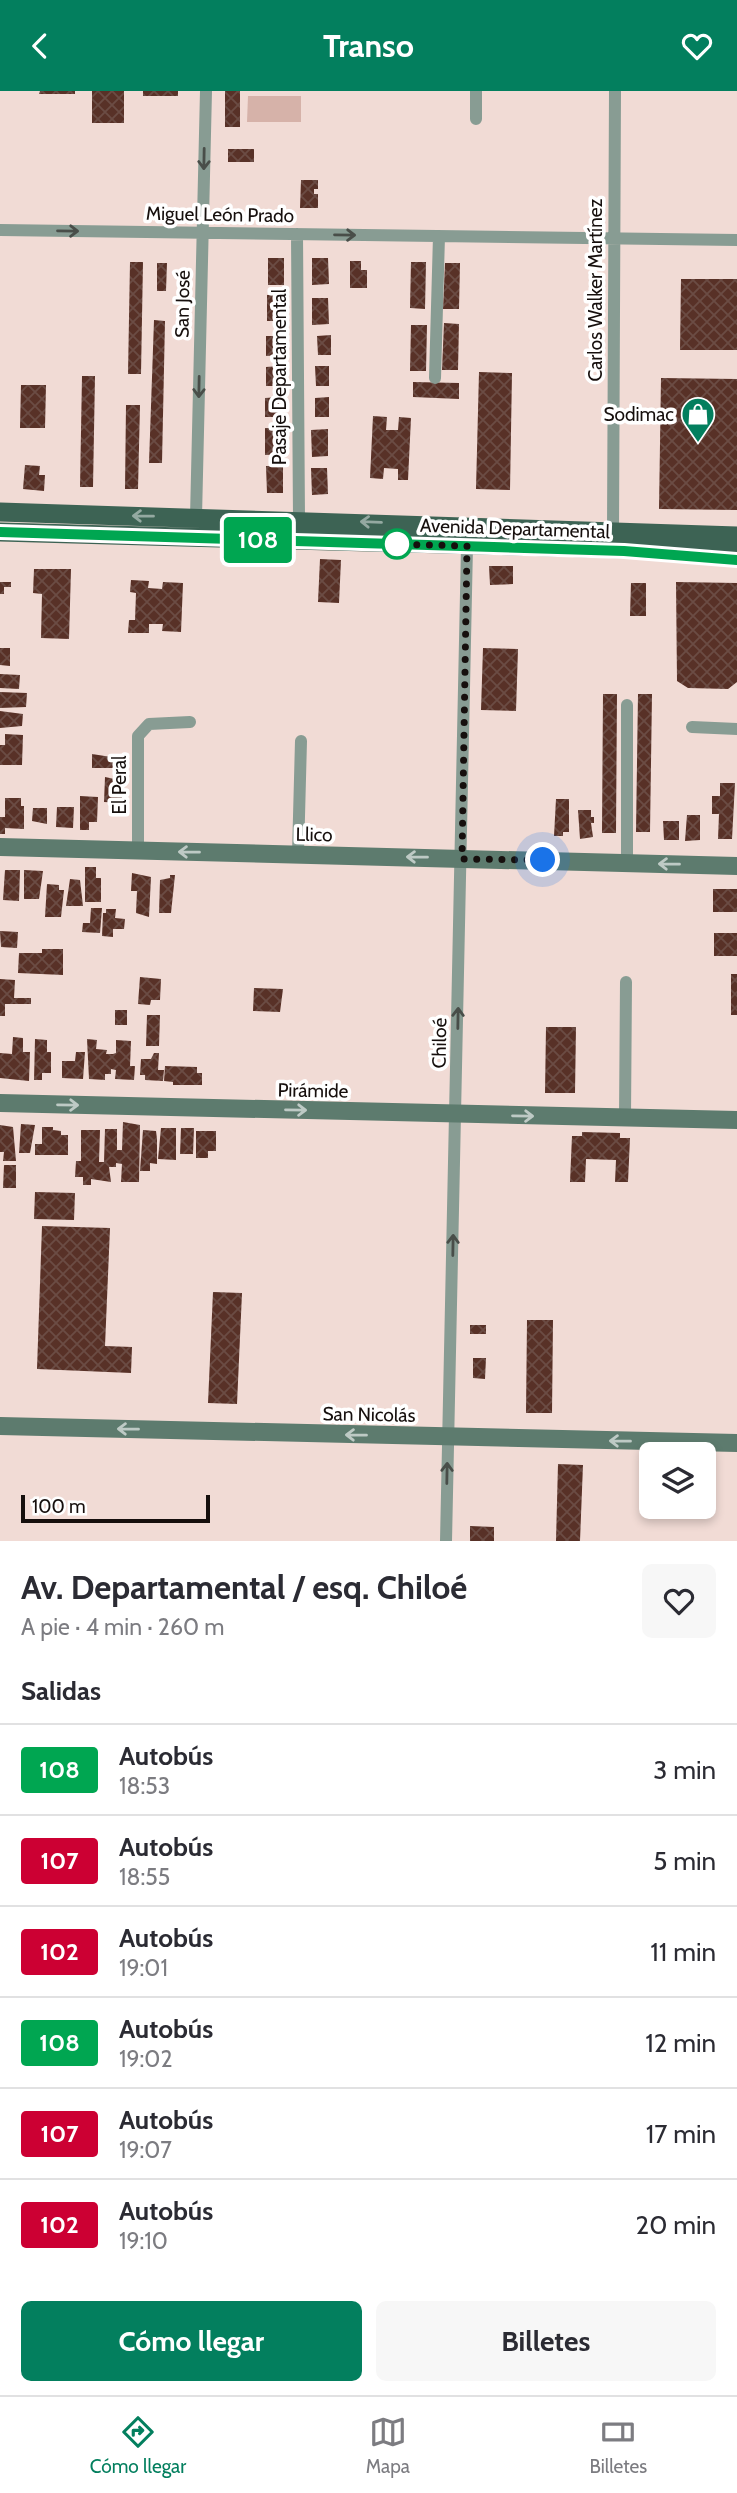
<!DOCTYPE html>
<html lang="es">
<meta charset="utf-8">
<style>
:root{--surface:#fff;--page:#f7f7f7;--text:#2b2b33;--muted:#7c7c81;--line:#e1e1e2;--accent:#037f5e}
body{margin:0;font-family:Cabin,sans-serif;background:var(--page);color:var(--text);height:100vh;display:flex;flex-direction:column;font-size:26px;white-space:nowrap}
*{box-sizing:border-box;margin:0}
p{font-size:23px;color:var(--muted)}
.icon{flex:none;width:38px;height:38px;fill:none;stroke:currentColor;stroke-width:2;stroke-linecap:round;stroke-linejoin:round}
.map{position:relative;height:1450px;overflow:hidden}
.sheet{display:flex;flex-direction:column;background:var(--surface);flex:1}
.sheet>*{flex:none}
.badge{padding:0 14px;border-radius:5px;font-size:24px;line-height:46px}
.buttons{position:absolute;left:639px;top:1351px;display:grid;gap:14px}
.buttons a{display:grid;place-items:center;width:77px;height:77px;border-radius:10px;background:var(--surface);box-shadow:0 4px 10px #0003;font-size:35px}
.scale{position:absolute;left:21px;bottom:18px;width:189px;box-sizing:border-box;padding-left:7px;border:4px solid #160f0d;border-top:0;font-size:19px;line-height:24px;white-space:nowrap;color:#160f0d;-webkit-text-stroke:5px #fff;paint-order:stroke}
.you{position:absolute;width:35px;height:35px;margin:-18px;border:5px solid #fff;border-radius:50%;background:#1a73e8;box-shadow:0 0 0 10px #1a73e833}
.map>.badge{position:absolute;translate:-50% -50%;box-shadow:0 0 0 4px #fff}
h2{padding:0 21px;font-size:26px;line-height:63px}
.round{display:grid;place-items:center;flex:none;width:74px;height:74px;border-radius:10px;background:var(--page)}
.summary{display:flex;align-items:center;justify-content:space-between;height:119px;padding:0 21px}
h1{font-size:33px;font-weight:700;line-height:52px}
.button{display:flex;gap:14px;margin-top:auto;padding:14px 21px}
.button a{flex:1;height:80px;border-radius:10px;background:var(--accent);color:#fff;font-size:28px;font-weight:700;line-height:80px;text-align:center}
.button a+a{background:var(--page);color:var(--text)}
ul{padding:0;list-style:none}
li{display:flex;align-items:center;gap:21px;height:91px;padding:0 21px;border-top:2px solid var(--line)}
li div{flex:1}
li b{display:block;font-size:26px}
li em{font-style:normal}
li .badge{min-width:77px;font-weight:700;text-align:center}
header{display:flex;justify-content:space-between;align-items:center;height:91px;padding:0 21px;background:var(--accent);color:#fff;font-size:32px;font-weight:700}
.tabs{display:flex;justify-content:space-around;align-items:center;height:98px;border-top:2px solid var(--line);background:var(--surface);font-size:19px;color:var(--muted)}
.tabs a{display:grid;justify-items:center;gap:4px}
.tabs .current{color:var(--accent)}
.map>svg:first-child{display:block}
.pitch{fill:#d6b2a9}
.building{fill:url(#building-cross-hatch)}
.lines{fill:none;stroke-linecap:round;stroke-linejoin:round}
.street{stroke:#889c93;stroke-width:12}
.secondary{stroke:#5d7b6e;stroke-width:18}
.primary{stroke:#3d6354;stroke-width:19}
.oneway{stroke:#494e49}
.oneway2{stroke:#94a9a1}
.oneway3{stroke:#becac5}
.line-casing{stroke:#fff;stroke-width:16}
.line{stroke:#00a651;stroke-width:10}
.walk{stroke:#160f0d;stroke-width:7;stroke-dasharray:0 12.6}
.stop-dot{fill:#fff;stroke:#00a651;stroke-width:3.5}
.labels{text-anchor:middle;stroke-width:7;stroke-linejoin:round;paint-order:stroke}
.street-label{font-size:19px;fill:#160f0d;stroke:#fff}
.poi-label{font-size:19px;fill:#160f0d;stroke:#fff;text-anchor:end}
</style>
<header><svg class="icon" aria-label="back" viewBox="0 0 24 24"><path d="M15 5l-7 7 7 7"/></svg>Transo<svg class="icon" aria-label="heart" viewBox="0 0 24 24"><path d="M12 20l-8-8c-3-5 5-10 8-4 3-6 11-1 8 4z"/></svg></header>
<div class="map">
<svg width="737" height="1450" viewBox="0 0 737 1450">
<defs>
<pattern id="building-cross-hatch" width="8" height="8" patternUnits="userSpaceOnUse" patternTransform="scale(1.75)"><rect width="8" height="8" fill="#583127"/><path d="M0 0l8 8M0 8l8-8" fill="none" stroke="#6b4c44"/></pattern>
</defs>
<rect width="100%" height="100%" fill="#f1dbd5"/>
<path class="pitch" d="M248,5H301V31H247Z"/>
<path class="building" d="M40,0H75V3H39Z
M92,0H124V32H92Z
M143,0H178V5H143Z
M225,0H240V36H225Z
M228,58H254V71H228Z
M301,89H318V98H314V103H318V117H300Z
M268,167H284V194H268Z
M312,167H328L329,193L312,194Z
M350,170H361V179H367V197H350Z
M130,171H143L141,283H128Z
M411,171H426L425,218L410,217Z
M157,172H167L166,200H157Z
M445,172H460L459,218H443Z
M681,188H737V259H680Z
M283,203V230H267V204Z
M312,207H328L329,233L312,234Z
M154,229L165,230L162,372H149Z
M444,232L459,233L458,279H442Z
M411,234H427L426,280H410Z
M331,244V264H318L317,245Z
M266,245H280V264L266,265Z
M279,275L280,295H266V276Z
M315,275H329V295H316Z
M479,281L512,282L510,399L476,398Z
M82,285H95L93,396H80Z
M661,287L737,288V419L659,418Z
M413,291L459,292V308L413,306Z
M21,294H46L45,337H20Z
M279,306V326H265V307Z
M329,306V326H315V307Z
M126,314H140L138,398H125Z
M373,325L387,326L386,339H398L399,326L411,327L408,389H398V378L384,377L383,388L370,387Z
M265,337H281L282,363L265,364Z
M328,338V365L312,366L311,339Z
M25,374L40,375L39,384H45L44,400L23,398Z
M266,375H283V402H267Z
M311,377H327L328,403L312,404Z
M320,468L341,469L339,512L318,511Z
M489,475H513V493L490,494Z
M34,478H71L69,548L41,547L42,503L33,502Z
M131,489L149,490L148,497L162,498L163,491L183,492L181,541L162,540L163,533H149V542H128L129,529H135L136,502L130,501Z
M0,491H11V496H4V503H0Z
M676,491L737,492V591L728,598L688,597L677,590Z
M631,492H646V525H630Z
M0,557H10V575L0,574Z
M483,557L518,558L516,620L481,619Z
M0,583L20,584L19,598L0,597Z
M0,601L27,602L26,616L0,617Z
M603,603H617L616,742H602Z
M638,603H652L650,741H636Z
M0,620L23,623L22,635L0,637Z
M5,643L23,644L22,674H0V654H5Z
M92,663L124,668V677H92Z
M105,686L124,690L122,712L104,711Z
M720,692H735L732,748H718L719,723H712V705H720Z
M80,705L98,706L97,731H89V739H80Z
M5,707H21V715H24V738L5,737V743H0V726H5Z
M556,708H569V741H563V745H554Z
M57,716H74L73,737L56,736Z
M33,717H47V733L32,730Z
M578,719H591V726H594V732H591L593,746L580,748Z
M687,724H700V749L685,750Z
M663,730H679V749H664Z
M85,776H96V787H101V811H85Z
M5,779H20L19,810L3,809Z
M24,779L43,780L39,808H24Z
M132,782L151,786L149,826L136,822L137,800H131Z
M170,784H175L171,822H159L160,789L170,787Z
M70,788L80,789L83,815H66Z
M47,793L59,794V799H64L61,826H45Z
M713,798H737V821H713Z
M91,817H102L100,842L82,841L83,832H90Z
M106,818H116L115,827L125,828L124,838H113V846L102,845L103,822H106Z
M0,840L18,841L17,857L1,856Z
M714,842H737V865H714Z
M42,858H63V884L18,882L19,862H42Z
M731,883H737V924H731Z
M140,886L161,888L160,909H151L150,914L138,913Z
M0,888L15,889L14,907H31V913H5V925H0Z
M254,897L283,898L280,921L253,920Z
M115,919H127V934H115Z
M147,924H160L159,955H146Z
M546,936H576L575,1002H545Z
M13,946L23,947V961H30L29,990L0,987V962L12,963Z
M35,948L47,949V961H51V982H42V989H34Z
M87,948L97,949L96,958L107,959L106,963H113L116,962V949L131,950L130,975H135L134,989L115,988L116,979L111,978V983H105V989L89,988Z
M76,961H85L83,988L62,987V970H75Z
M154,962H159L158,979H164L163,990L145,989V984H140L141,968H151Z
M165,975L197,976V982H202V994H173V991L164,990Z
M123,1031L140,1034L139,1091H121L122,1073L116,1072V1076H109L111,1091L91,1088V1094H83V1086H75L76,1070H81V1039H100L99,1071H104L105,1038H117V1059H122Z
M21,1033L35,1034L30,1062H19Z
M0,1034L13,1036L16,1070H3L4,1061H0Z
M42,1036H53V1039L61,1040V1044H68V1064H35V1053H42Z
M161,1037H176V1069L158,1068Z
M181,1037H194L193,1063H180Z
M143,1039L156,1040L157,1048V1073L150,1072V1080H140Z
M196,1040H216V1060H208V1067H196Z
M582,1041L620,1042V1047H630L628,1091H615L616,1069L586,1068L585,1091H570L572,1045H582Z
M4,1074H16V1097H3Z
M35,1101L75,1102L74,1129L34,1128Z
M42,1135L110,1137L105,1255L132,1256L131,1282L37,1278Z
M213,1201L242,1202L237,1313L208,1312Z
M527,1229H553L552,1322H526Z
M470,1234H486V1243H470Z
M473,1267H486L485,1288L473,1287Z
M558,1373L583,1374L580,1450H556Z
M470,1435L494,1436V1450H470Z"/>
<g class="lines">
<path class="street" d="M476,0V28
M0,139L737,149
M297,143L299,428
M435,287L439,145
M196,426L206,0
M613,440L615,0
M692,636L737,638
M138,759V645L149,633L190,631
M298,763L301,650
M627,772V614
M625,1027L626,891
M446,1450L467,455"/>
<path class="secondary" d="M0,756L737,775
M0,1012L737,1029
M0,1335L737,1352"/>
<path class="primary" d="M0,421L737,445
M0,441L737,461"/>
</g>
<defs><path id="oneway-shaft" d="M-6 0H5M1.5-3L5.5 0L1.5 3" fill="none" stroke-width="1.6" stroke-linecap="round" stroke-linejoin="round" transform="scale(1.75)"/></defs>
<g class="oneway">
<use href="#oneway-shaft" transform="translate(204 68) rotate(91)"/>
<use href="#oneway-shaft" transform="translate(68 140) rotate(1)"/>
<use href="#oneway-shaft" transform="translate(345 144) rotate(1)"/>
<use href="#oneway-shaft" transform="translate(199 296) rotate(91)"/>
<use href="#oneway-shaft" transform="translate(458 927) rotate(-89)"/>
<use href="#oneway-shaft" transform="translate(453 1154) rotate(-89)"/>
<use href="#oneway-shaft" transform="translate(447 1382) rotate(-89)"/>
</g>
<g class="oneway2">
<use href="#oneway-shaft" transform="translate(143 425) rotate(-179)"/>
<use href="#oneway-shaft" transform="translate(371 431) rotate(-178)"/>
</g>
<g class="oneway3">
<use href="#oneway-shaft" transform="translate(189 761) rotate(-179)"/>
<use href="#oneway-shaft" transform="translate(417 766) rotate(-179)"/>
<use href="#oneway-shaft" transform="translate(669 773) rotate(-179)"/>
<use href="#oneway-shaft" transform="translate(68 1014) rotate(1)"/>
<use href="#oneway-shaft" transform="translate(296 1019) rotate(1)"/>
<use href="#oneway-shaft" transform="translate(523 1025) rotate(1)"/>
<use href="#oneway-shaft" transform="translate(128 1338) rotate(-179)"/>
<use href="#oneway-shaft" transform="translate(356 1344) rotate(-179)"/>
<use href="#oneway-shaft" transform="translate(620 1350) rotate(-179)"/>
</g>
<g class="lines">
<defs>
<path id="line" d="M0,441L624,460L737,469"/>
</defs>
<use href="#line" class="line-casing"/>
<use href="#line" class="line"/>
<path class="walk" d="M397,453H388L467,455L462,768L543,769"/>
</g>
<defs>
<symbol id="shop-pin" viewBox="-11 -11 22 30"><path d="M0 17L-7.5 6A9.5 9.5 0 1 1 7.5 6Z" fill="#037f5e" stroke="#fff"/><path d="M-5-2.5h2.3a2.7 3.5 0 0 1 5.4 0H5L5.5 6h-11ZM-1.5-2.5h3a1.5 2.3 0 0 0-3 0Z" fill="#fff"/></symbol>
</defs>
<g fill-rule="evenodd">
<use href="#shop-pin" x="679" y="304" width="38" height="52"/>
</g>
<circle class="stop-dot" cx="397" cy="453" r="14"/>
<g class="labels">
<g class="street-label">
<text transform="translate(220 123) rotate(1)" y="7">Miguel León Prado</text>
<text transform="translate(595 199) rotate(-90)" y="7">Carlos Walker Martínez</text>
<text transform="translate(182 213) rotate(-89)" y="7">San José</text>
<text transform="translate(279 286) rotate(-90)" y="7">Pasaje Departamental</text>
<text transform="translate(515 437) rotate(2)" y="7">Avenida Departamental</text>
<text transform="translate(119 694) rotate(-90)" y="7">El Peral</text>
<text transform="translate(314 743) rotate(1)" y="7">Llico</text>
<text transform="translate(439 952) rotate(-89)" y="7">Chiloé</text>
<text transform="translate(313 999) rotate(1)" y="7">Pirámide</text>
<text transform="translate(369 1323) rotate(1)" y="7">San Nicolás</text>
</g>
<g class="poi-label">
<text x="674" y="330">Sodimac</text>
</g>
</g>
</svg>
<div class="buttons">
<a><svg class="icon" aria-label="layers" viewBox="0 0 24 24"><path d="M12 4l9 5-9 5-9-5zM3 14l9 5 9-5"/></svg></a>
</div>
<div class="scale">100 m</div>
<div class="you" style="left:543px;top:769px"></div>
<b class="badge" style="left:258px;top:449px;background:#00a651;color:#fff">108</b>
</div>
<section class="sheet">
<div class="summary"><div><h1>Av. Departamental / esq. Chiloé</h1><p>A pie · 4 min · 260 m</p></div><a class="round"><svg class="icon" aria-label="heart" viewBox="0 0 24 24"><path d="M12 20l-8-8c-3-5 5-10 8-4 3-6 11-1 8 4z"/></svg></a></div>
<h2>Salidas</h2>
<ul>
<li><span class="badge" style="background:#00a651;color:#fff">108</span><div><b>Autobús</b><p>18:53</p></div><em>3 min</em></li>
<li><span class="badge" style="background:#c03;color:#fff">107</span><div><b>Autobús</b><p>18:55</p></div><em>5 min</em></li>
<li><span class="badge" style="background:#c03;color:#fff">102</span><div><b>Autobús</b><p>19:01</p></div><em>11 min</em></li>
<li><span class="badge" style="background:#00a651;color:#fff">108</span><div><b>Autobús</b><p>19:02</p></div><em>12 min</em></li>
<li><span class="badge" style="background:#c03;color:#fff">107</span><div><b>Autobús</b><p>19:07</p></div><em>17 min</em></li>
<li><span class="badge" style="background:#c03;color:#fff">102</span><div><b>Autobús</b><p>19:10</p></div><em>20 min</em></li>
</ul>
<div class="button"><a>Cómo llegar</a><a>Billetes</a></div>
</section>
<nav class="tabs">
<a class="current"><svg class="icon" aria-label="directions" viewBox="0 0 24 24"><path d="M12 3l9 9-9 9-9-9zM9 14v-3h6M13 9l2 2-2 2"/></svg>Cómo llegar</a>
<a><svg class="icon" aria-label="map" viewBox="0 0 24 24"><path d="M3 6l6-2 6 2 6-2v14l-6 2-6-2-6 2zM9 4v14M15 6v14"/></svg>Mapa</a>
<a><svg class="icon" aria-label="tickets" viewBox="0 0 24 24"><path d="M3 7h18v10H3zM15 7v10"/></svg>Billetes</a>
</nav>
